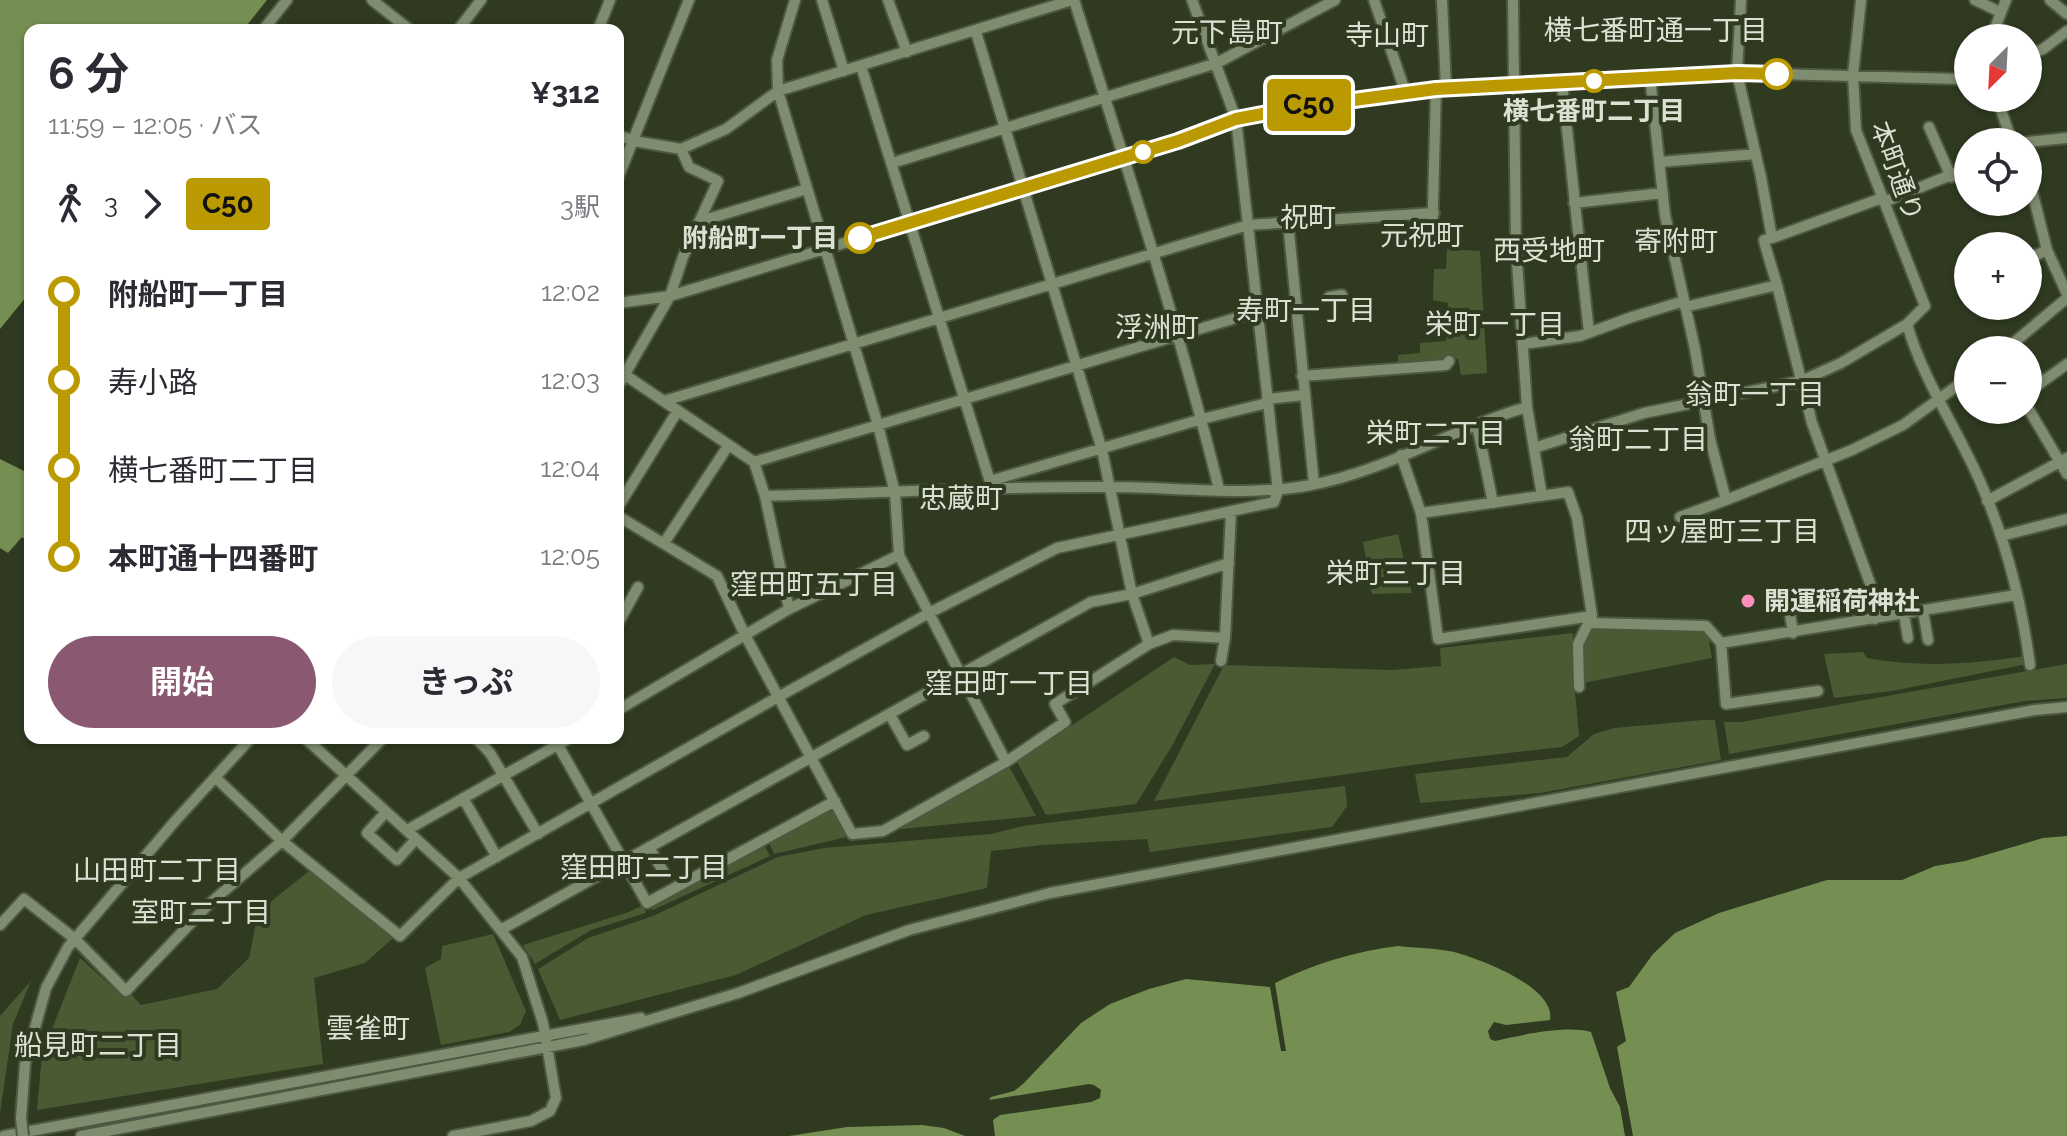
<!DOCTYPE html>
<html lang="ja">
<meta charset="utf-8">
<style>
:root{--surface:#fff;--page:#f7f7f7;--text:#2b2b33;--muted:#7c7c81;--accent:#8a5870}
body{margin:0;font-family:Raleway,"Noto Sans JP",sans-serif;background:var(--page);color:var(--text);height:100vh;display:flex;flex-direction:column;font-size:30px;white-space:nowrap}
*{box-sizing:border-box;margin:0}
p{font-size:26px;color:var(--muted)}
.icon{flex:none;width:44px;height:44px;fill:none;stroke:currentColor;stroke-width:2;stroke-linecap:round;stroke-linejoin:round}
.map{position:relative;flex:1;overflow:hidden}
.panel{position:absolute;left:24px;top:24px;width:600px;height:720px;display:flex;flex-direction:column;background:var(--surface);border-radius:16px;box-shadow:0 2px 6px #0004}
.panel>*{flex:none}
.badge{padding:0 16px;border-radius:6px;font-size:28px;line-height:52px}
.needle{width:52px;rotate:204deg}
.fabs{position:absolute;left:1954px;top:24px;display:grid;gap:16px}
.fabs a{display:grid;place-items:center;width:88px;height:88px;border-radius:50%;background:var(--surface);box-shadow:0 2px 6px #0004;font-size:40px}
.map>.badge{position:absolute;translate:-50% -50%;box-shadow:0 0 0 4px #fff}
.legs{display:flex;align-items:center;gap:12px;height:88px;padding:0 24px;font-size:26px}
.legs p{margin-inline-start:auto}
.head{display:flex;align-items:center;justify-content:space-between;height:136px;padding:0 24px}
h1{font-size:44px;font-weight:700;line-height:60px}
.primary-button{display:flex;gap:16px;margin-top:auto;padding:16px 24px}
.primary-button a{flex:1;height:92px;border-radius:48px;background:var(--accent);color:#fff;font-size:32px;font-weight:700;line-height:92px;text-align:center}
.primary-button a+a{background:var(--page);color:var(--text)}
ul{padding:0 24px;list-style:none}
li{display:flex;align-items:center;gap:28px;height:88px;font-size:30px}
li i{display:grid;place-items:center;width:12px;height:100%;margin:0 10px;background:currentColor}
li i::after{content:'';width:20px;height:20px;margin:-10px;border:6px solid;border-radius:50%;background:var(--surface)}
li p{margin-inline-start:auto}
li:first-child i{background:linear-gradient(#0000 50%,currentColor 0)}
li:last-child i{background:linear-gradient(currentColor 50%,#0000 0)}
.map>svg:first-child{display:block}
.green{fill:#4a5b33}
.water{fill:#758f52}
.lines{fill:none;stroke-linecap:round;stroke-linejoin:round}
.minor-casing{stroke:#4e5742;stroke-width:14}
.minor{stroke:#7f8c70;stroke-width:10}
.minor-bridge-casing{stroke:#4e5742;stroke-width:14;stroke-linecap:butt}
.minor-bridge{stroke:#7f8c70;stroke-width:10}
.line-1-casing{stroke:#fff;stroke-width:18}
.line-1{stroke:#b90;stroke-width:12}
.stop-1-dot{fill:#fff;stroke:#b90;stroke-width:4}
.poi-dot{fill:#fe8ebb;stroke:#2f3a21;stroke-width:3}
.labels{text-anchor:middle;stroke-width:8;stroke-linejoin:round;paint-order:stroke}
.stop-label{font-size:26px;font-weight:bold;fill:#dbe2d3;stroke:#2f3a21}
.street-label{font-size:26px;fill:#dbe2d3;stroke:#2f3a21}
.poi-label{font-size:26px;font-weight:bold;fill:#dbe2d3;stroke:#2f3a21;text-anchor:start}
.neighbourhood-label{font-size:28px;fill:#dbe2d3;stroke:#2f3a21}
</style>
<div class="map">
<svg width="2067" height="1136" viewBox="0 0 2067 1136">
<rect width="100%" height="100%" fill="#2f3a21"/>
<path class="green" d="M1447,249L1480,251L1487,373L1461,375L1458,359L1398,365V355L1420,353V343L1446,341L1448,303L1433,300L1434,269H1446Z
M1398,534L1412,593L1372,594L1363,542Z
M1593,628L1702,630L1713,640L1709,642L1712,658L1583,683L1582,646Z
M1573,633L1572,659L1579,736L1562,747L1456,759L1154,801L1224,665L1392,670L1441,666L1440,648Z
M1863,652L1867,658C1921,668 1971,664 2025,656L2027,664L1892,691L1834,698L1824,654Z
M1174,657L1190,665L1215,664L1172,746L1136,804L1046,815L1017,762Z
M2067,664V698L2025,701L1729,754L1724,722H1741Z
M1703,720H1715L1721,760L1540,793L1420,803L1415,774L1567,757L1594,734L1614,728Z
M1009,766L1036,816L891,830Z
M1345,786L1347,806L1332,827L1150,852L1147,839L1043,845L991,851L987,888L866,915L736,975L560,1020L538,969L588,938L653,916L778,857L824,848L991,834L1023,826Z
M833,806L851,836L774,854L768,840Z
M763,843L770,856L653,910L649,904Z
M309,871L393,938L365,963L314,978L323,1064L37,1110L42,1054L80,958L121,995L129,992L141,1005L217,989L249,958L258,912Z
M643,905L646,913L591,930L535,964L523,945L629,912Z
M493,934L526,1011L520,1025L509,1032L441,1045L425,968L441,959L442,946Z
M31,981L13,1024L0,1113V1016Z"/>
<path class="water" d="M0,0H267L243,30H30V292L0,329Z
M0,459L30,474V544L22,537L8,553L0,548Z
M2067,836V1136H1633L1617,1047L1626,1041L1616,992L1629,987L1653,954L1675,933L1719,913L1827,880H1902L1935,866L1965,861L2043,838Z
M1398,946C1416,948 1436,948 1454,952C1480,959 1556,987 1550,1020L1506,1025L1494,1022L1488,1031L1490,1039L1495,1041C1521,1035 1565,1025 1591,1032L1610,1088L1620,1107L1625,1136H995L993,1120L1000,1115L1091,1102L1100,1098L1101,1090L1094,1085L1089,1084L989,1100L991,1097L1014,1091L1023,1084L1081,1023L1110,1004L1149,989L1186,979L1270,987L1281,1051H1286L1275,983C1313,964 1356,951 1398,946Z
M922,1125L944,1128L965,1136H789L847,1127Z"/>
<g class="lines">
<defs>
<path id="minor" d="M372,0L410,30
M795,0L777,60L778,91L878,425L895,493L899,555L1006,762
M822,0L844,71
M888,0L907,52
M1074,0C1125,162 1178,324 1219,489
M1374,0L1405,91
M1442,0L1446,88
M1513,0L1516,247L1527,407L1542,496
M1741,0L1737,73L1761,177L1772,238L1764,240L1765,245L1777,285L1812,423L1876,600L1875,619
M1861,0L1853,75L1856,130L1925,306L1907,324C1923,381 1959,431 1982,486C2006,542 2022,605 2030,665
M1975,0L2000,12
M2050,0L2067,14
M263,30L287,0
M458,30L481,0
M598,30L610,0
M976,32L1102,450L1132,594L1149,644
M1991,38L2006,0
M2028,56L2043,49L2067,31
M861,66L992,488
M1650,77L1665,215L1695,349L1710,439L1726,500L1852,450L1903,425L1968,378
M1562,83L1589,333
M1997,98L2012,142
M1929,127L1951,177
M618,135L634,141L681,149L726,129L778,91L1072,0
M2028,142L2067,138
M1660,162L1756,154
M892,163L1217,63L1335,0
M2028,175L2047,250L2067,294
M618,178L689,0
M1884,202L1968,168
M1574,203L1663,193
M701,221L807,189
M1288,222L1314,484
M1772,238L1882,198
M1432,244L1436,89
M2028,259L2047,250
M1329,297L1342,295
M618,303L670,296L1124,158L1205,133L1236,119L1318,103L1436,89L1737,73L1958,79L1968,77
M1685,307L1777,285
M1523,344L1580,336L1632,317L1684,301
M2005,350L2067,298
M625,375L754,462L765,496L789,609
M1302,376L1446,365L1449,361
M618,386L670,296L683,257L718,181L689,167L681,149
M2028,392L2067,364
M1267,399L1304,395
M664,401L1248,225L1434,213
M2028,408L2067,474
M1477,425L1493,503
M1534,448L1644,413L1801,381L1841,363L1907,324
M1401,455L1421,513L1438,639L1592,616
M754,462L1256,312
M990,481L1202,419L1267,403
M765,496C880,493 996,486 1111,487C1176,487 1248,497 1311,485C1386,471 1454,428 1527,407
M1987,501L2067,458
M618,507L677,412
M1421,513L1568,492L1577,518L1592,616L1578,644L1579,687
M618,516L717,576L745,635L852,834L883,831L1006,762L1065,722L1055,704L1149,644L1173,635L1225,638
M1680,517L1726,500
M2001,536L2067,519
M664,543L728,446
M1923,611L1928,640
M1790,614L1793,633
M1904,614L1908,638
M618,623L638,587
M1591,623L1706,626L1721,643L1726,704L1818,691
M1721,643L2016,595
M1221,661L1225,638L1231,511
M618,710L789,609L899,555
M890,715L907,745L924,736
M305,738L459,878L522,957L543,1023L556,1098L550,1111L531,1121L453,1136
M476,738L490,753L538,834
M554,738L647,903L835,801
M216,778L282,841L400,936L459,878L778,697L931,612L1057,548L1274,502L1278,491L1236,119L1192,0
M463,798L497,857
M386,812L367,833L397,860L416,839
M407,830L570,738
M649,847L663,871
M0,925L24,899L75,939L126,991L208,905L282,841L383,738
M502,929L1091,602L1132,594L1229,563
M21,1118L25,1064L46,988L68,947L176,820L251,738
M4,1136L641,1018
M81,1136L584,1040L738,993L909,930L1050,893L2035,710L2067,707"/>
</defs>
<use href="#minor" class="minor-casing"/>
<use href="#minor" class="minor"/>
<defs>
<path id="minor-bridge" d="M21,1118L23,1136"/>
</defs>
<use href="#minor-bridge" class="minor-bridge-casing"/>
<use href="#minor-bridge" class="minor-bridge"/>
</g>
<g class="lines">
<defs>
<path id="line-1" d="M860,238L1178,141L1236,119L1294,108L1436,89L1737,73L1777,74"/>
</defs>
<use href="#line-1" class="line-1-casing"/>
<use href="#line-1" class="line-1"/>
</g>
<g class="stop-1-dot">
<circle cx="1777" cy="74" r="14"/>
<circle cx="1594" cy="81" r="10"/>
<circle cx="1143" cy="152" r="10"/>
<circle cx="860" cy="238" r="14"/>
</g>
<circle class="poi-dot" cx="1748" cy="601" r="8"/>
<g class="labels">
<g class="stop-label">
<text x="1594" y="120">横七番町二丁目</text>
<text x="838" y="247" text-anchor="end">附船町一丁目</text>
</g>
<g class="street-label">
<text transform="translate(1897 171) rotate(70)" y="9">本町通り</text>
</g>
<g class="poi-label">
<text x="1764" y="610">開運稲荷神社</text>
</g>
<g class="neighbourhood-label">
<text x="1656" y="40">横七番町通一丁目</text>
<text x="1227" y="42">元下島町</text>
<text x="1387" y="45">寺山町</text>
<text x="1308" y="227">祝町</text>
<text x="1422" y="245">元祝町</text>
<text x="1676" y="251">寄附町</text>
<text x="1549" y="260">西受地町</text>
<text x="1306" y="320">寿町一丁目</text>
<text x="1495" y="334">栄町一丁目</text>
<text x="1157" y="337">浮洲町</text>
<text x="1755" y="404">翁町一丁目</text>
<text x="1436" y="443">栄町二丁目</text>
<text x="1638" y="449">翁町二丁目</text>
<text x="961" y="508">忠蔵町</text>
<text x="1722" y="541">四ッ屋町三丁目</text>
<text x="1396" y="583">栄町三丁目</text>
<text x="814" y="594">窪田町五丁目</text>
<text x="1009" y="693">窪田町一丁目</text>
<text x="644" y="877">窪田町二丁目</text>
<text x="157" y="880">山田町二丁目</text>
<text x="201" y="922">室町二丁目</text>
<text x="368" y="1038">雲雀町</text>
<text x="98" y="1055">船見町二丁目</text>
</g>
</g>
</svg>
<div class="fabs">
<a><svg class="needle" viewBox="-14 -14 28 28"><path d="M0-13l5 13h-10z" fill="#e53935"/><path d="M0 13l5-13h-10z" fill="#7c7c81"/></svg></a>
<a><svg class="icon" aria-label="locate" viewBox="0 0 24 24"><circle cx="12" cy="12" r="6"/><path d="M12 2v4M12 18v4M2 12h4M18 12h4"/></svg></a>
<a>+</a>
<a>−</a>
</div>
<b class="badge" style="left:1309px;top:105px;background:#b90;color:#111">C50</b>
<section class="panel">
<div class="head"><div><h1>6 分</h1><p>11:59 – 12:05 · バス</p></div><b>¥312</b></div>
<div class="legs"><svg class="icon" aria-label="walk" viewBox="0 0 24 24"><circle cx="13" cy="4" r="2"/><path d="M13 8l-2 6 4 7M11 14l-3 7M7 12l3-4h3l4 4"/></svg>3<svg class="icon" aria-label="forward" viewBox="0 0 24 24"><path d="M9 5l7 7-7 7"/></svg><b class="badge" style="background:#b90;color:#111">C50</b><p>3駅</p></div>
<ul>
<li><i style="color:#b90"></i><b>附船町一丁目</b><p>12:02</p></li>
<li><i style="color:#b90"></i><span>寿小路</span><p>12:03</p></li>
<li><i style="color:#b90"></i><span>横七番町二丁目</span><p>12:04</p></li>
<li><i style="color:#b90"></i><b>本町通十四番町</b><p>12:05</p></li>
</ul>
<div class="primary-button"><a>開始</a><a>きっぷ</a></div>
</section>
</div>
